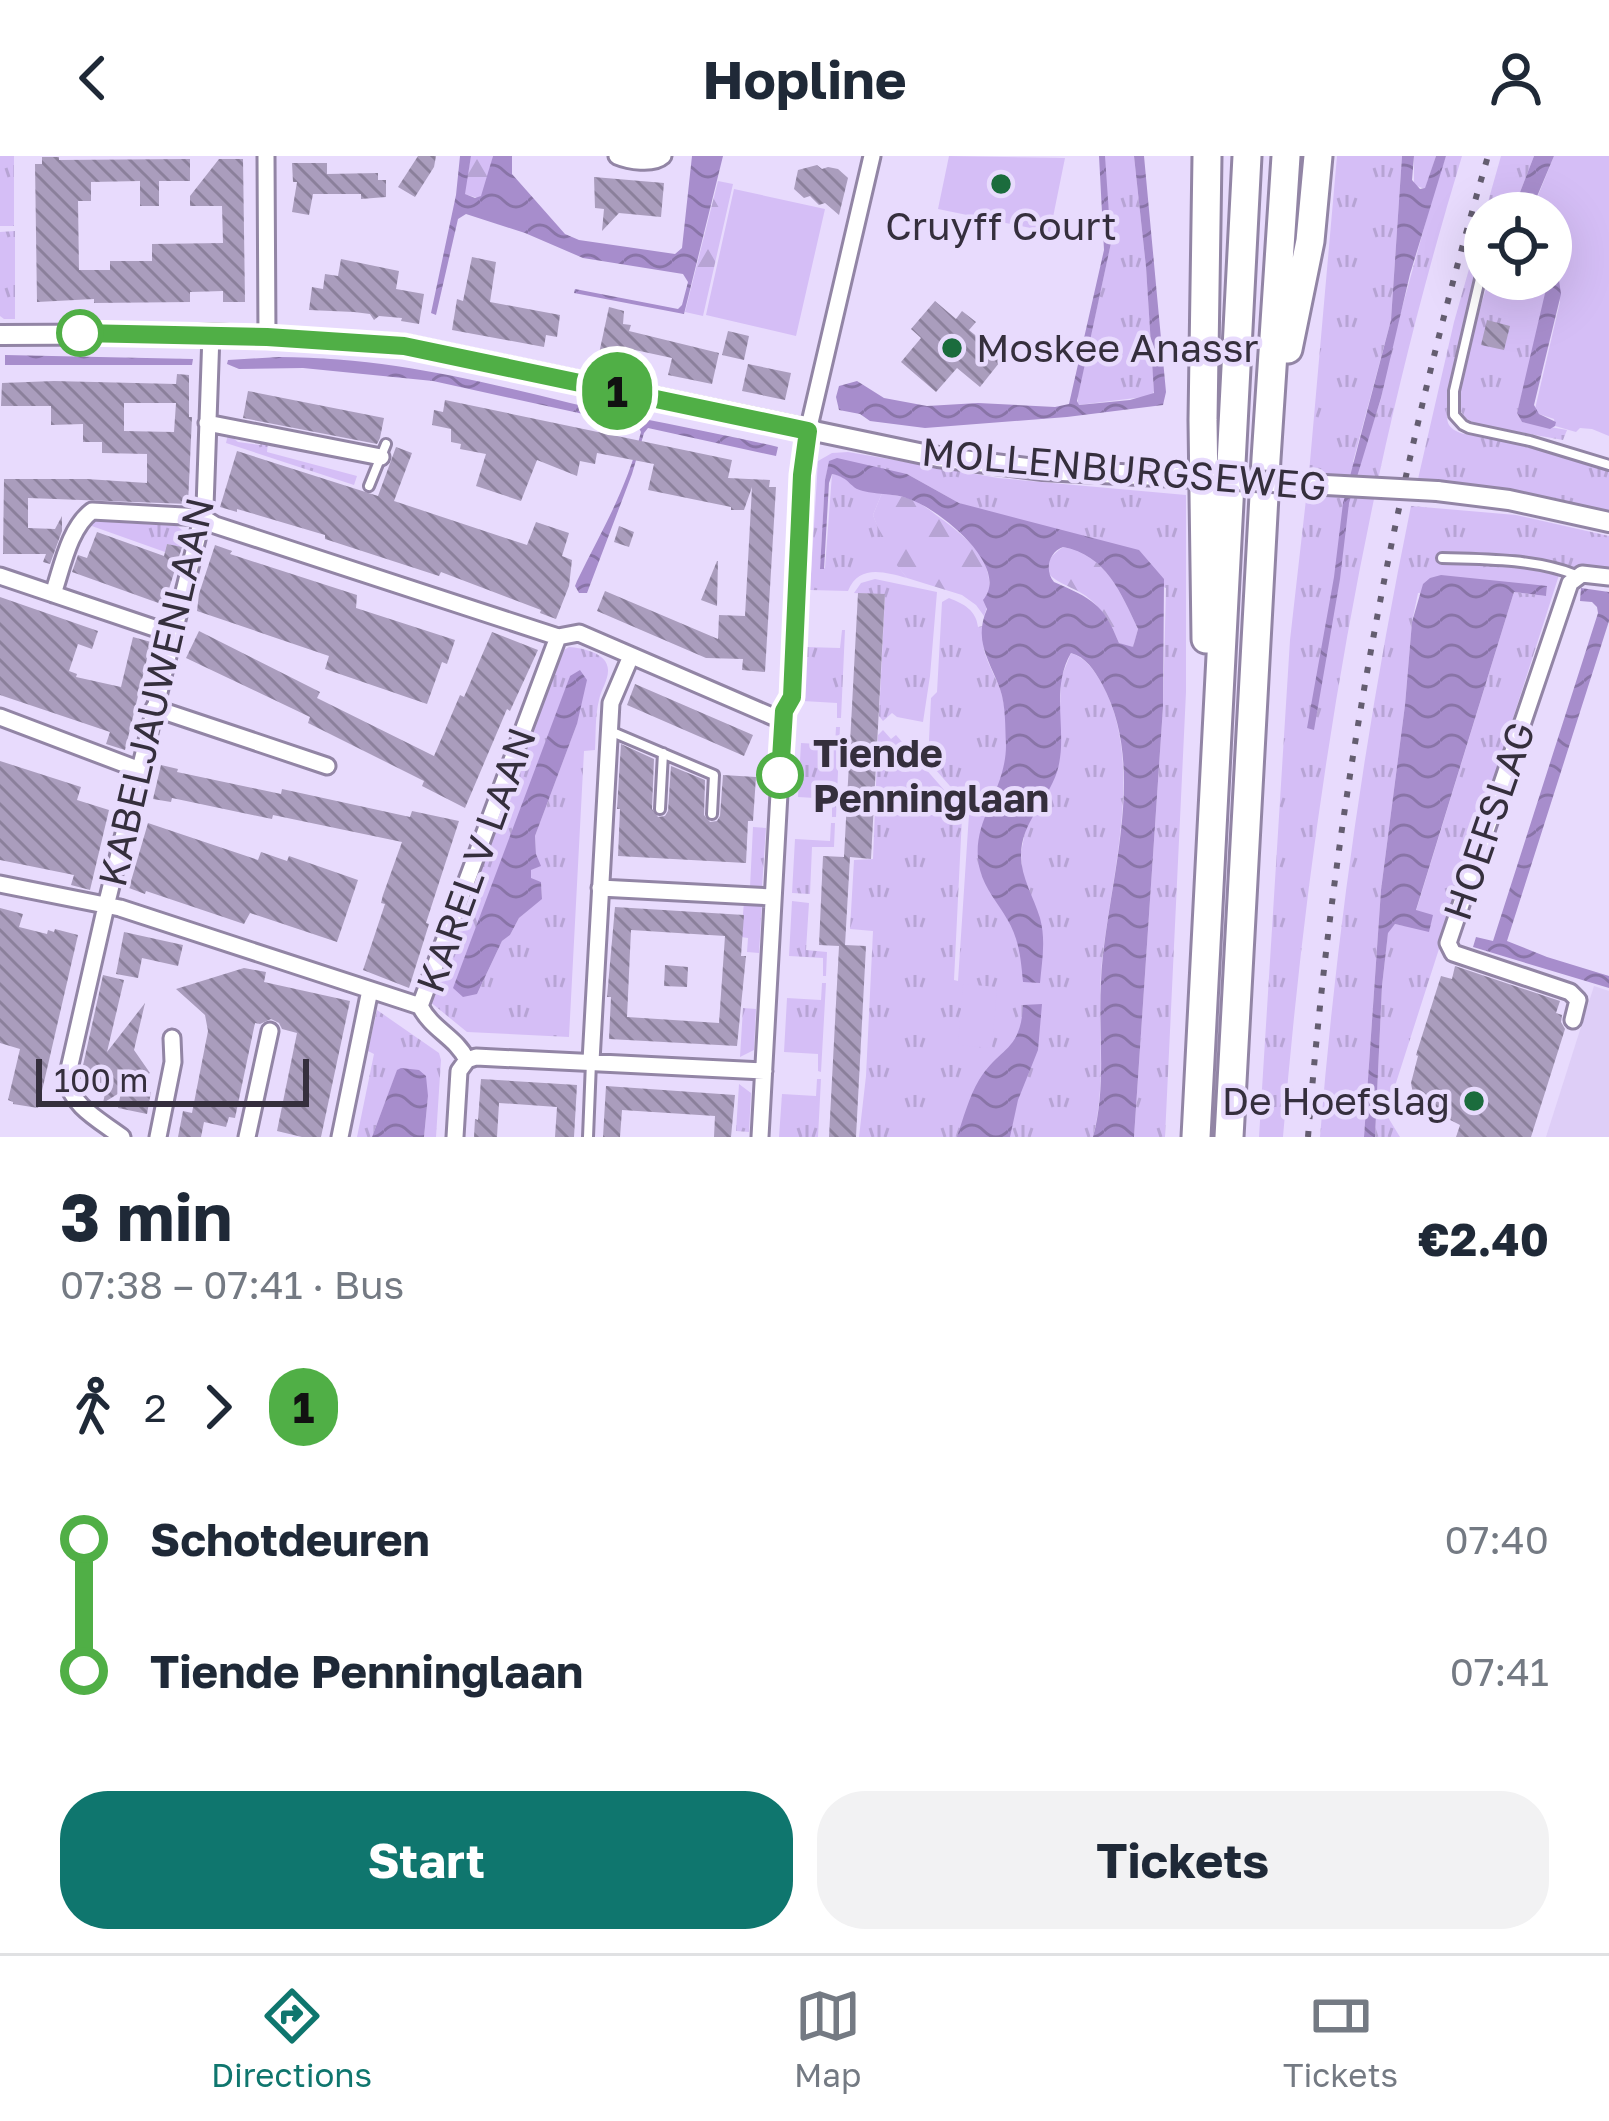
<!DOCTYPE html>
<meta charset="utf-8">
<style>
:root{--surface:#fff;--page:#f2f2f3;--text:#1f2937;--muted:#747a83;--line:#e0e1e3;--accent:#0f766e}
body{margin:0;font-family:"Golos Text",sans-serif;background:var(--page);color:var(--text);height:100vh;display:flex;flex-direction:column;font-size:45px;white-space:nowrap}
*{box-sizing:border-box;margin:0}
p{font-size:39px;color:var(--muted)}
.icon{flex:none;width:66px;height:66px;fill:none;stroke:currentColor;stroke-width:2;stroke-linecap:round;stroke-linejoin:round}
.map{position:relative;height:981px;overflow:hidden}
.sheet{display:flex;flex-direction:column;background:var(--surface);flex:1}
.sheet>*{flex:none}
.badge{padding:0 24px;border-radius:39px;font-size:42px;line-height:78px}
.controls{position:absolute;left:1464px;top:36px;display:grid;gap:24px}
.controls a{display:grid;place-items:center;width:108px;height:108px;border-radius:50%;background:var(--surface);box-shadow:0 12px 48px #0002;font-size:60px}
.scale{position:absolute;left:36px;bottom:30px;width:273px;box-sizing:border-box;padding-left:12px;border:6px solid #352f3d;border-top:0;font-size:33px;line-height:42px;white-space:nowrap;color:#352f3d;-webkit-text-stroke:9px #e8dbfd;paint-order:stroke}
.map>.badge{position:absolute;translate:-50% -50%;box-shadow:0 0 0 6px #fff}
.legs{display:flex;align-items:center;gap:18px;height:132px;padding:0 60px;font-size:39px}
.legs p{margin-inline-start:auto}
.headline{display:flex;align-items:center;justify-content:space-between;height:204px;padding:0 60px}
h1{font-size:66px;font-weight:700;line-height:90px}
.button{display:flex;gap:24px;margin-top:auto;padding:24px 60px}
.button a{flex:1;height:138px;border-radius:48px;background:var(--accent);color:#fff;font-size:48px;font-weight:700;line-height:138px;text-align:center}
.button a+a{background:var(--page);color:var(--text)}
ul{padding:0 60px;list-style:none}
li{display:flex;align-items:center;gap:42px;height:132px;font-size:45px}
li i{display:grid;place-items:center;width:18px;height:100%;margin:0 15px;background:currentColor}
li i::after{content:'';width:30px;height:30px;margin:-15px;border:9px solid;border-radius:50%;background:var(--surface)}
li p{margin-inline-start:auto}
li:first-child i{background:linear-gradient(#0000 50%,currentColor 0)}
li:last-child i{background:linear-gradient(currentColor 50%,#0000 0)}
header{display:flex;justify-content:space-between;align-items:center;height:156px;padding:0 60px;background:var(--surface);font-size:54px;font-weight:700}
.menu{display:flex;justify-content:space-around;align-items:center;height:168px;border-top:3px solid var(--line);background:var(--surface);font-size:33px;color:var(--muted)}
.menu a{display:grid;justify-items:center;gap:6px}
.menu .on{color:var(--accent)}
.map>svg:first-child{display:block}
.built{fill:#decef7}
.grass{fill:url(#grass-tufts);fill-rule:evenodd}
.forest{fill:url(#forest-firs)}
.pitch{fill:#d5bef6}
.water{fill:url(#water-waves);fill-rule:evenodd}
.building{fill:url(#building-back-hatch);fill-rule:evenodd}
.lines{fill:none;stroke-linecap:round;stroke-linejoin:round}
.service-casing{stroke:#9285a5;stroke-width:14}
.minor-casing{stroke:#9285a5;stroke-width:21}
.tertiary-casing{stroke:#9285a5;stroke-width:24}
.motorway-casing{stroke:#9285a5;stroke-width:33}
.service{stroke:#fff;stroke-width:8}
.minor{stroke:#fff;stroke-width:15}
.tertiary{stroke:#fff;stroke-width:18}
.motorway{stroke:#fff;stroke-width:27}
.rail{stroke:#645d70;stroke-width:6;stroke-dasharray:6 12;stroke-linecap:butt}
.tertiary-bridge-casing{stroke:#9285a5;stroke-width:24;stroke-linecap:butt}
.tertiary-bridge{stroke:#fff;stroke-width:18}
.line-1-casing{stroke:#fff;stroke-width:27}
.line-1{stroke:#50af46;stroke-width:18}
.poi-dot{fill:#1b6c3d;stroke:#e8dbfd;stroke-width:4.5}
.stop-1-dot{fill:#fff;stroke:#50af46;stroke-width:6}
.labels{text-anchor:middle;stroke-width:9;stroke-linejoin:round;paint-order:stroke}
.poi-label{font-size:39px;fill:#352f3d;stroke:#e8dbfd}
.street-label{font-size:39px;fill:#352f3d;stroke:#e8dbfd}
.stop-label{font-size:39px;font-weight:bold;fill:#352f3d;stroke:#e8dbfd;text-anchor:start}
</style>
<header><svg class="icon" aria-label="back" viewBox="0 0 24 24"><path d="M15 5l-7 7 7 7"/></svg>Hopline<svg class="icon" aria-label="person" viewBox="0 0 24 24"><circle cx="12" cy="8" r="4"/><path d="M4 21q1-7 8-7t8 7"/></svg></header>
<div class="map">
<svg width="1609" height="981" viewBox="0 0 1609 981">
<defs>
<pattern id="grass-tufts" width="24" height="20" patternUnits="userSpaceOnUse" patternTransform="scale(3)"><rect width="24" height="20" fill="#d5bef6"/><path d="M3 7l-1-3M5 7V3M7 7l1-3M15 17l-1-3M17 17v-4M19 17l1-3" fill="none" stroke="#b7a4d4"/></pattern>
<pattern id="forest-firs" width="22" height="20" patternUnits="userSpaceOnUse" patternTransform="scale(3)"><rect width="22" height="20" fill="#d5bef6"/><path d="M5 1l3.5 6h-7zM16 11l3.5 6h-7z" fill="#b7a4d4"/></pattern>
<pattern id="water-waves" width="16" height="10" patternUnits="userSpaceOnUse" patternTransform="scale(3)"><rect width="16" height="10" fill="#a78dcc"/><path d="M0 5q4-4 8 0t8 0" fill="none" stroke="#8974a7"/></pattern>
<pattern id="building-back-hatch" width="6" height="6" patternUnits="userSpaceOnUse" patternTransform="scale(3)"><rect width="6" height="6" fill="#aa9dbd"/><path d="M-1 5l2 2M0 0l6 6M5-1l2 2" fill="none" stroke="#8b809b"/></pattern>
</defs>
<rect width="100%" height="100%" fill="#e8dbfd"/>
<path class="built" d="M1594,830L1609,835V981H1546Z"/>
<path class="grass" d="M0,0H14V70H0Z
M1104,0H1134L1146,111L1154,235L1152,240L1078,249V238L1111,87Z
M1337,0H1402L1391,164L1353,306L1359,309L1381,243L1389,199L1437,25L1446,0H1462C1365,318 1310,650 1283,981H1259L1290,484L1309,317Z
M1501,0H1534L1512,57H1485V106H1482C1475,130 1438,253 1449,269C1456,279 1472,279 1483,281C1527,290 1567,301 1609,316V358L1519,338L1455,329V325L1418,323L1454,166Z
M15,75V163H4L0,160V76Z
M1489,123C1501,123 1540,119 1545,131C1549,140 1521,240 1517,257L1522,266L1567,274L1563,284L1480,269C1469,265 1462,261 1459,250C1454,230 1482,147 1489,123Z
M228,278L238,286L260,289L263,285L268,286L267,296L357,320L354,329L226,287Z
M848,296L998,322L1186,339V536L1165,981H1134L1163,551L1166,432L959,347L907,318L829,306L825,325L820,413L825,412L832,318C853,322 858,335 882,337L873,359L888,397L907,422C884,416 859,408 848,435L810,434L818,305L832,297Z
M1411,350L1516,359L1609,380V416L1483,400L1443,398V404L1498,408L1559,419L1386,958L1400,981H1375L1382,830L1388,776L1395,768L1404,770L1416,755L1514,436L1546,440L1547,430L1418,437L1412,466L1405,549L1381,734L1364,981H1320C1337,769 1368,559 1411,350Z
M94,365L177,370L187,378L183,392L167,388L165,396L89,369Z
M875,423L937,436L930,520L923,566L897,561L892,557L883,565L879,560L885,439L854,437L861,427Z
M949,442C964,448 976,454 978,471L983,470C980,498 991,509 1000,533C1007,553 1007,579 1006,600C1004,639 970,681 982,719L1022,710L1021,696L1026,672L1058,612L1061,522L1071,497C1086,502 1094,514 1102,528C1147,610 1108,728 1101,817C1097,872 1107,926 1093,981H859L866,920L873,775L850,773L854,704L873,703L878,579L883,574L891,583L896,579L952,643L953,652L962,661L954,824L958,825L969,658L957,638L928,605L931,542L937,536L942,446Z
M842,474H845L841,562H837V547L803,545L806,491L840,492Z
M569,491C582,492 609,497 608,515C608,524 601,534 599,544C595,560 596,578 595,594L584,595L569,881L467,876L429,845L546,533H549L564,494ZM570,520L577,568L535,680L536,698L540,710L530,714L531,723L541,726L542,742L519,762L510,779L502,785L477,838L551,576Z
M836,571H840L836,661H832V643L798,641L801,587L835,589Z
M831,667H835L834,691H812L810,738L792,737L795,683L830,685Z
M753,671L766,672L762,731H750Z
M792,745L809,747L806,794L827,796L826,820H823V802L789,800Z
M744,746L762,747L759,797L747,796L748,782L741,781Z
M822,827H826L821,916L818,915V898L784,896L787,842L821,844Z
M743,852L756,853L754,894L740,901Z
M377,854L439,897L441,904L436,981H424L428,940L402,912L397,915L372,981H357L374,898L368,895Z
M817,923H821L818,981H779L782,938L816,940Z
M739,928L751,937L749,976L736,975Z"/>
<path class="forest" d="M471,0H493L484,38L478,42L464,38Z
M1414,0H1436L1425,33L1414,29Z
M718,25L733,28L703,160L685,156Z
M882,337C891,339 902,340 911,343C922,347 933,357 943,364C978,390 1001,414 984,460L976,449L962,439L907,422L887,397L873,359Z
M1063,391C1106,399 1121,437 1138,473L1133,492L1119,487C1112,470 1101,451 1086,440C1067,426 1023,420 1063,391Z"/>
<path class="pitch" d="M949,0L1065,2L1050,76L938,53Z
M1554,0H1609V280L1592,273L1580,272L1576,276L1555,270L1554,263L1539,258L1535,253L1560,146L1555,119L1551,116V57H1531Z
M734,33L825,53L796,180L706,159Z
M963,828L997,831L992,892L958,889Z"/>
<path class="water" d="M460,0H471L465,38L475,42L481,40L493,0H512V18L565,78L579,84L675,98L682,92L692,0H723L684,158L574,137L575,133L678,153L682,149L688,126L683,118L583,102L525,77L466,58L458,63L436,159L431,157L456,39Z
M1099,0H1105L1111,87L1077,245L1079,249L1130,244L1154,237L1146,111L1134,0H1144L1166,236L1163,249L1067,261L925,272L870,265L860,258L839,254L836,241L839,230L857,225L884,242L927,250L978,247L1055,251L1069,248L1104,94Z
M1402,0H1414L1412,24L1420,33L1425,32L1436,0H1446L1410,118L1381,242L1349,347L1340,423L1314,574L1307,572L1334,421L1343,347L1391,164Z
M1534,0H1554L1530,57H1512Z
M1551,116L1559,124L1561,138L1534,249L1539,258L1556,266L1555,270L1550,273L1522,266L1517,257L1546,133L1544,128L1533,123H1551Z
M5,199L193,203L192,209H5Z
M279,201C380,201 473,223 570,247C639,263 709,275 778,291L776,300L648,272L644,277L632,318L587,437H579L575,430L577,425C603,372 626,335 641,276L638,270L433,225L303,212L239,213L227,208L228,204Z
M837,302L907,318L959,347L1139,394L1164,423L1163,551L1134,981H1093C1107,930 1098,878 1101,826C1105,732 1150,616 1102,528C1094,514 1086,501 1071,497C1049,535 1069,577 1057,616C1047,646 1021,666 1021,700C1021,721 1034,742 1040,762C1046,784 1042,805 1040,827L1023,826C1021,804 1019,782 1007,763C998,747 985,733 980,714C968,667 1006,637 1006,589C1005,571 1006,550 1000,533C990,505 973,485 987,453L983,444C1012,411 938,352 909,343C895,337 878,339 863,335C849,332 851,322 832,318L829,327L824,413H820L825,324L829,305ZM1063,391C1106,399 1121,437 1138,473L1133,491L1119,487C1103,447 1092,443 1054,426C1044,414 1049,396 1063,391Z
M1441,419L1547,430L1546,440L1514,436L1416,754L1433,759L1429,776L1395,768L1388,777L1382,830L1375,981H1364L1381,734L1405,549L1412,466L1423,428L1430,422Z
M1581,432L1609,436V465L1507,785L1547,801L1609,820V832L1473,791L1476,781L1493,785L1598,457L1597,451L1592,446L1580,445Z
M580,514L587,524L577,568L535,680L536,698L541,710L531,714V722L541,726L542,743L519,762L510,779L502,785L477,838L463,841L453,832L570,520Z
M1042,848L1038,894L1018,944L1010,981H957C963,963 969,941 979,924C999,891 1021,896 1023,849Z
M401,912L419,914L426,920L428,940L424,981H372L397,914Z"/>
<path class="building" d="M418,0H436L434,11L415,41L398,31Z
M42,1H59V4L190,3V25H159V50H140V25L91,26V45H78L79,114H110V105H152V88L223,87L222,50H190V40L219,3H243L245,146H223V135L190,136V146L94,147V143L37,146L35,8H42Z
M292,7H327V18L378,17V24H386V41L361,43V38H313L309,59L292,56L297,26H293Z
M817,9L822,13L828,11L838,13L848,22L839,59L825,47L819,49L810,40L804,42L794,33L798,14Z
M594,21L664,27L661,61L619,57L602,75L604,53L595,52Z
M472,101L496,106L490,146L560,159L557,181L546,179L544,191L452,174L457,143L463,145Z
M341,103L399,115L396,133L424,138L419,168L401,165L402,162L379,160L374,164L370,158L354,156L309,154L312,131L323,133L325,118L338,120Z
M935,145L956,163L962,155L976,166L969,174L1003,202L980,231L957,212L936,236L901,206L921,182L911,173Z
M609,151L624,155L623,168L631,169L629,175L719,197L712,228L668,219L672,202L635,194L631,214L597,207Z
M1487,164L1510,170L1504,194L1481,189Z
M728,175L749,180L744,204L722,199Z
M748,208L791,217L785,244L742,235Z
M177,218L189,219V261H192L188,348L28,342V372L55,373L62,360V375L50,408L43,406L46,398H3L4,323H87L147,327V298L102,297V286H83V268L51,269V250H1L2,227L54,225L176,228ZM124,247H176L174,276L124,275Z
M248,235L384,262L380,282L377,288L243,262Z
M445,244L732,304L728,322L770,324L769,331H776L765,516L742,514L743,503L706,502L597,455L605,435L718,483L719,459L745,460L752,331L744,354H731V351L648,334L654,308L597,297L595,308L580,305L577,320L537,304L521,345L476,330L486,298L460,293L461,288L451,286V273L432,269L434,254L443,256Z
M396,291L412,297L394,345L527,389L536,366L569,377L562,400L572,404L569,430L556,463L540,457L541,454L441,416L439,420L325,383V379L237,353V356L220,351L237,295L378,340Z
M619,370L634,376L629,391L614,386Z
M97,376L164,400L167,388L182,391L164,449L72,416L78,399L87,402Z
M215,389L232,395L230,398L357,439L356,452L455,484L447,508L442,506L427,548L325,513L329,500L197,455L199,438Z
M717,405H718L717,450L701,444Z
M858,437L885,438L871,703L850,701L845,789L866,790L856,981H829L839,790L819,789L823,700L844,701Z
M0,441L98,475L92,493L78,488L69,515L77,518L76,521L121,531L133,481L151,486L125,594L106,588L110,576L0,539Z
M199,475L320,536L317,542L434,600L460,539L464,541L492,476L538,494L510,555L507,553L465,652L422,630L424,625L308,567L310,561L186,502Z
M635,528L753,579L744,600L627,549Z
M621,588L654,603L652,653L658,661L665,660L668,655L671,610L705,624L704,659L710,666L717,665L720,660L723,619L756,621L753,665H748L746,707L618,700L620,653H617Z
M0,605L81,631L77,644L109,654L90,734L71,729L74,719L0,704Z
M161,609L178,613L177,616L281,638L282,633L410,661L412,655L459,665L426,767L429,768L409,832L363,814L385,748L381,747L383,739L402,686L273,659L272,663L172,642L171,646L153,643Z
M148,667L258,704L261,696L287,705L289,700L358,724L337,786L250,757L244,768L146,735L145,738L129,732Z
M615,751L744,759L741,800H746L737,890L609,883L611,841H607ZM631,774L725,780L719,867L627,861Z
M0,752L23,758L19,771L47,778L48,774L54,776L55,773L78,779L38,952L13,948V946L8,944L20,893L0,887Z
M124,776L183,789L178,810L142,802L138,822L116,818Z
M665,809L688,811L687,831L664,830Z
M1455,810L1560,845L1556,857L1562,859L1561,866L1565,873L1531,981H1456L1460,969L1423,950L1413,938L1411,927L1418,900L1416,899L1441,820L1452,823Z
M244,812L266,816L264,826L350,845L321,981H302L277,975L297,877L282,873L279,867L271,863L260,868L255,867L235,962L229,961L226,971L204,966L201,981H178L183,955L192,957L208,875L205,859L176,833Z
M103,819L124,824L107,896L145,847L134,894L150,917L128,932L151,936L147,958L118,952L121,936L103,947L107,928L80,923Z
M481,923L577,929L574,981H555L557,951L499,947L497,981H474L475,963L478,964Z
M606,930L735,939L731,981H714L715,960L622,954L620,981H603Z"/>
<g class="lines">
<defs>
<path id="service" d="M1483,110L1454,235V259L1463,269L1469,272L1530,285L1609,309
M369,330L386,288
M1442,402C1485,403 1536,403 1576,419
M610,575L714,619L712,658
M660,653L663,597
M588,981L591,906"/>
<path id="minor" d="M266,0L267,181
M617,0C629,5 653,9 663,0
M207,267L381,301
M0,420L172,478
M53,438C62,412 69,372 92,355L202,361L215,369L558,481L579,477L783,565
M154,552L327,610
M0,561L140,614
M0,728L120,752L420,850
M600,732L773,741
M1573,864L1578,844L1570,836L1453,797L1448,787L1570,427L1582,418L1609,421
M467,904L476,901L764,915
M591,905L611,547L631,500
M122,981C101,965 70,950 67,922L106,750L205,351L211,178
M158,981L173,906L172,882
M247,981L270,875
M340,981L370,834
M455,981L459,915L467,904C456,881 432,874 420,850L558,481
M760,981L783,565L784,555L792,541L802,319L808,275L872,0"/>
<path id="tertiary" d="M0,179L211,178L404,189L938,301L1043,314L1159,320
M1437,335L1509,344L1609,366"/>
<path id="motorway" d="M1288,193L1310,85L1318,0
M1206,483L1203,264L1207,0
M1196,981L1247,0
M1229,981L1266,303L1286,0"/>
</defs>
<use href="#service" class="service-casing"/>
<use href="#minor" class="minor-casing"/>
<use href="#tertiary" class="tertiary-casing"/>
<use href="#motorway" class="motorway-casing"/>
<use href="#service" class="service"/>
<use href="#minor" class="minor"/>
<use href="#tertiary" class="tertiary"/>
<use href="#motorway" class="motorway"/>
<path class="rail" d="M1308,981C1334,648 1394,321 1488,0"/>
<defs>
<path id="tertiary-bridge" d="M1159,320L1437,335"/>
</defs>
<use href="#tertiary-bridge" class="tertiary-bridge-casing"/>
<use href="#tertiary-bridge" class="tertiary-bridge"/>
</g>
<g class="lines">
<defs>
<path id="line-1" d="M80,177L267,181L404,190L808,275L802,319L792,541L784,555L780,619"/>
</defs>
<use href="#line-1" class="line-1-casing"/>
<use href="#line-1" class="line-1"/>
</g>
<g class="poi-dot">
<circle cx="1001" cy="28" r="12"/>
<circle cx="952" cy="192" r="12"/>
<circle cx="1474" cy="945" r="12"/>
</g>
<g class="stop-1-dot">
<circle cx="80" cy="177" r="21"/>
<circle cx="780" cy="619" r="21"/>
</g>
<g class="labels">
<g class="poi-label">
<text x="1001" y="84">Cruyff Court</text>
<text x="976" y="206" text-anchor="start">Moskee Anassr</text>
<text x="1450" y="959" text-anchor="end">De Hoefslag</text>
</g>
<g class="street-label">
<text transform="translate(1124 313) rotate(5)" y="14">MOLLENBURGSEWEG</text>
<text transform="translate(156 536) rotate(-77)" y="14">KABELJAUWENLAAN</text>
<text transform="translate(1489 665) rotate(-71)" y="14">HOEFSLAG</text>
<text transform="translate(476 704) rotate(-70)" y="14">KAREL V LAAN</text>
</g>
<g class="stop-label">
<text x="813" y="611">Tiende<tspan x="813" dy="45">Penninglaan</tspan></text>
</g>
</g>
</svg>
<div class="controls">
<a><svg class="icon" aria-label="locate" viewBox="0 0 24 24"><circle cx="12" cy="12" r="6"/><path d="M12 2v4M12 18v4M2 12h4M18 12h4"/></svg></a>
</div>
<div class="scale">100 m</div>
<b class="badge" style="left:617px;top:235px;background:#50af46;color:#111">1</b>
</div>
<section class="sheet">
<div class="headline"><div><h1>3 min</h1><p>07:38 – 07:41 · Bus</p></div><b>€2.40</b></div>
<div class="legs"><svg class="icon" aria-label="walk" viewBox="0 0 24 24"><circle cx="13" cy="4" r="2"/><path d="M13 8l-2 6 4 7M11 14l-3 7M7 12l3-4h3l4 4"/></svg>2<svg class="icon" aria-label="forward" viewBox="0 0 24 24"><path d="M9 5l7 7-7 7"/></svg><b class="badge" style="background:#50af46;color:#111">1</b></div>
<ul>
<li><i style="color:#50af46"></i><b>Schotdeuren</b><p>07:40</p></li>
<li><i style="color:#50af46"></i><b>Tiende Penninglaan</b><p>07:41</p></li>
</ul>
<div class="button"><a>Start</a><a>Tickets</a></div>
</section>
<nav class="menu">
<a class="on"><svg class="icon" aria-label="directions" viewBox="0 0 24 24"><path d="M12 3l9 9-9 9-9-9zM9 14v-3h6M13 9l2 2-2 2"/></svg>Directions</a>
<a><svg class="icon" aria-label="map" viewBox="0 0 24 24"><path d="M3 6l6-2 6 2 6-2v14l-6 2-6-2-6 2zM9 4v14M15 6v14"/></svg>Map</a>
<a><svg class="icon" aria-label="tickets" viewBox="0 0 24 24"><path d="M3 7h18v10H3zM15 7v10"/></svg>Tickets</a>
</nav>
